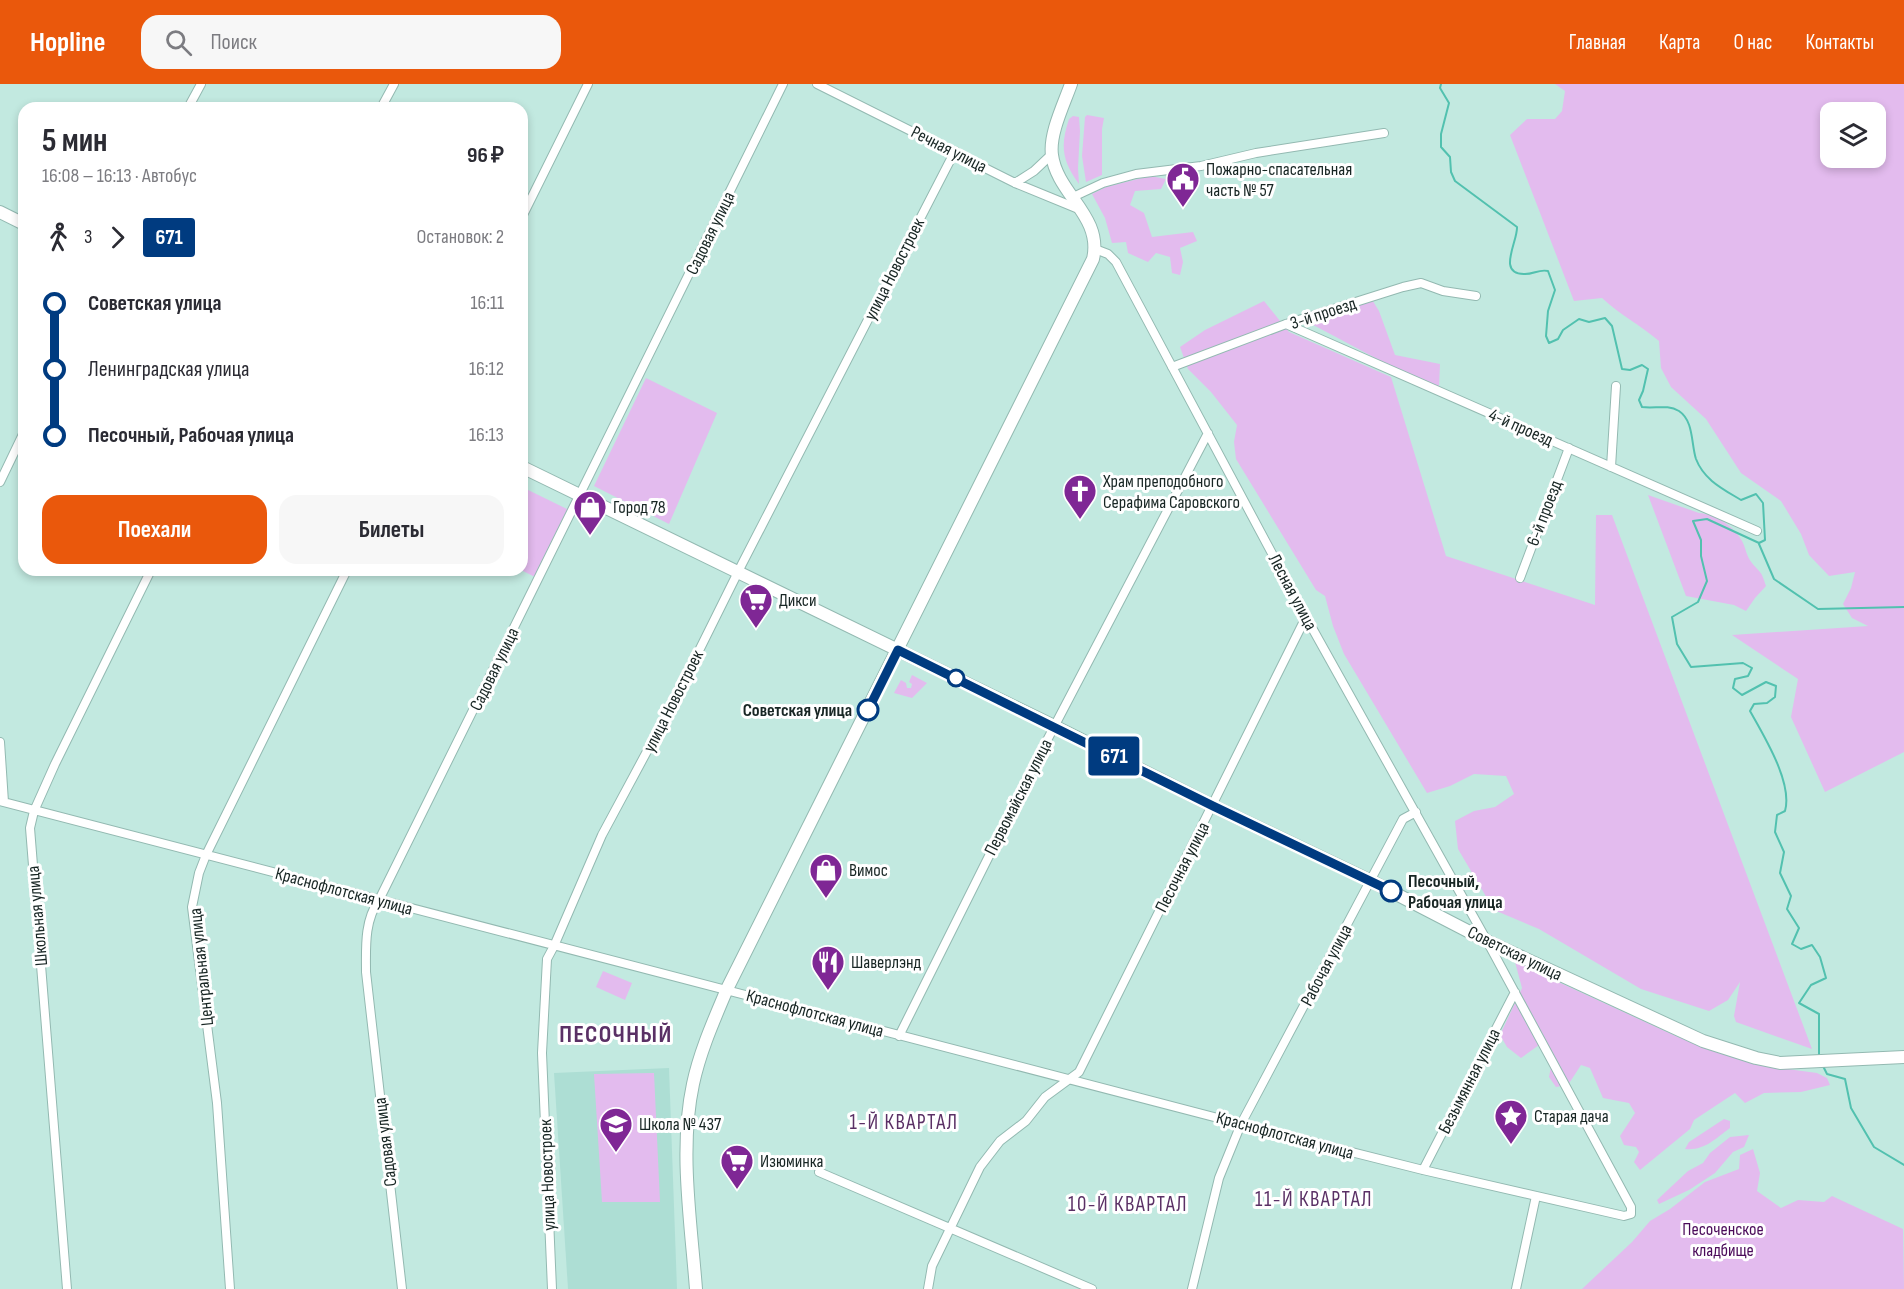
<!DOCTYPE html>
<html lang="ru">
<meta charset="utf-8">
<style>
:root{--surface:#fff;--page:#f7f7f7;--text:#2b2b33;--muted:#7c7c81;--accent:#ea580c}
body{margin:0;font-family:"Sofia Sans Condensed",sans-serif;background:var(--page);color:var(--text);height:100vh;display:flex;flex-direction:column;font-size:22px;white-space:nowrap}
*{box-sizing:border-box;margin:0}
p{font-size:20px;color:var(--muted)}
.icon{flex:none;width:33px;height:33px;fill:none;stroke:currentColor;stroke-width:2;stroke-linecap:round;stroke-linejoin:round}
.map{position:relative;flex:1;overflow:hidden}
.side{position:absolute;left:18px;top:18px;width:510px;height:474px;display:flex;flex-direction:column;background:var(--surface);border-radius:18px;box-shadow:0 3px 9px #0003}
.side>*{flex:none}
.badge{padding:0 12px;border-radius:4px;font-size:21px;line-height:39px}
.controls{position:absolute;left:1820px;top:18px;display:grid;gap:12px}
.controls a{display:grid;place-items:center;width:66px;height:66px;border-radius:12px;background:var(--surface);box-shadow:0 3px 9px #0003;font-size:30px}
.map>.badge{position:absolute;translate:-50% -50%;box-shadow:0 0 0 3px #fff}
.legs{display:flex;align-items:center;gap:9px;height:66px;padding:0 24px;font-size:20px}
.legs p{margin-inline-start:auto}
.headline{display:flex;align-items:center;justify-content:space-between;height:102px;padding:0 24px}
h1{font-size:33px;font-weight:700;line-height:45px}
.button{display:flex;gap:12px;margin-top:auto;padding:12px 24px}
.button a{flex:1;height:69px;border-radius:18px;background:var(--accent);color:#fff;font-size:24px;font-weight:700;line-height:69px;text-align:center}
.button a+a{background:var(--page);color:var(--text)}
ul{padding:0 24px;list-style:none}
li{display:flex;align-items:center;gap:21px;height:66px;font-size:22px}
li i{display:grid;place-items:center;width:9px;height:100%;margin:0 8px;background:currentColor}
li i::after{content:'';width:15px;height:15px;margin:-8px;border:4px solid;border-radius:50%;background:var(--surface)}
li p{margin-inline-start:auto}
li:first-child i{background:linear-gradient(#0000 50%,currentColor 0)}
li:last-child i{background:linear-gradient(currentColor 50%,#0000 0)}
header{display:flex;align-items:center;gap:36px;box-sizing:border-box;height:84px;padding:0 30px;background:var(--accent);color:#fff}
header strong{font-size:28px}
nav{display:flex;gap:33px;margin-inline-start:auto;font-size:21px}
.search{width:420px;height:54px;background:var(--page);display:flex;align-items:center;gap:15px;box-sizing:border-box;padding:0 21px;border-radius:18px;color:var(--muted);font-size:22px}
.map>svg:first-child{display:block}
.built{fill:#added4}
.green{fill:#e3bbee;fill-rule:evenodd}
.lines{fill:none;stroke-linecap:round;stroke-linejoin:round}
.stream{stroke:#52c1af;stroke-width:2}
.street-casing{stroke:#93b9b1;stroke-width:10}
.secondary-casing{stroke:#93b9b1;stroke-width:14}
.street{stroke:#fff;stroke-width:8}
.secondary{stroke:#fff;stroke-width:12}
.line-1-casing{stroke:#fff;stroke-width:14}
.line-1{stroke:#003b80;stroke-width:9}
.stop-1-dot{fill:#fff;stroke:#003b80;stroke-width:3}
.labels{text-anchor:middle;stroke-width:6;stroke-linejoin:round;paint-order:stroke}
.street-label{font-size:18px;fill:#182624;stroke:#fff}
.poi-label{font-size:18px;fill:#182624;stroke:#fff;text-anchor:start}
.stop-label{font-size:18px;font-weight:bold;fill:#182624;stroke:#fff;text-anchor:end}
.park-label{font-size:18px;fill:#4b0c5a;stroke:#fff}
.quarter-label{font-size:21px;letter-spacing:1.5px;fill:#5a3065;stroke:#fff}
.district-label{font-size:24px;font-weight:bold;letter-spacing:1.5px;fill:#5a3065;stroke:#fff}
</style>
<header>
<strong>Hopline</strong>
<div class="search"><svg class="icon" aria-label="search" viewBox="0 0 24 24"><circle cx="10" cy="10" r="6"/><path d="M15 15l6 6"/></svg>Поиск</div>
<nav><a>Главная</a><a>Карта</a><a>О нас</a><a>Контакты</a></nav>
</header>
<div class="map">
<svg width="1904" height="1205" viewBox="0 0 1904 1205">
<rect width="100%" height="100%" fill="#c2e9e0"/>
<path class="built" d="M669,984L677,1205H568L554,989Z"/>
<path class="green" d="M1555,0H1904V668L1825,708L1791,633L1798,595L1732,551L1868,542L1852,534L1843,520L1851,504L1855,488L1829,492L1809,471L1801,450L1781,417L1741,389L1706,335L1671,303L1661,284L1659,257C1640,241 1619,230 1602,214L1574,217L1510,51L1527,35H1555L1562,27L1565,7ZM1830,28H1875V74H1830Z
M1087,31L1104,34L1102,45V91L1086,98L1082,72L1085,33Z
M1073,32L1079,33L1080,47L1078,84L1079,100C1062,77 1060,62 1069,35Z
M1150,92L1166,95L1161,105L1135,107L1130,121L1144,129L1152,153L1193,148L1197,157L1180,164L1183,178L1180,191L1172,189L1170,173L1156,169L1148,178L1128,169L1126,158L1112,159L1105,134L1092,110L1106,103Z
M1371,214L1379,227L1395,271L1440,280L1439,303L1398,286L1302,235Z
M1264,217L1289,248L1391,293L1446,472L1595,521L1596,431H1612L1812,965L1736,938L1734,932L1740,898L1728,916L1709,927L1641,905L1539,845L1494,826L1458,765L1455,737L1474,727L1495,723L1514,710L1506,692L1474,690L1450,702L1427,709L1344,570L1333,542L1325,512L1316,506L1236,375L1234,358L1237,341L1211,308L1188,285L1180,263L1205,246Z
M646,294L717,329L669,440L594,402Z
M522,403L569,426L535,493L521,486Z
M1648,411L1699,429C1715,430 1734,442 1742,457C1746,464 1746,472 1752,479C1761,490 1761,486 1766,502L1755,514L1746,527L1734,521L1686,512Z
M912,591L927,599L912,614L894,609L901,596L906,599L907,604H911L912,600L909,598Z
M1515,878L1678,953L1764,982L1817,989L1827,994L1830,1001L1801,1008L1764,1009L1745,1019L1735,1009L1694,1036L1690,1045L1640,1086L1634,1078L1639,1068L1636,1063L1624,1061L1620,1052L1635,1029L1629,1019L1603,1014L1590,984L1581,981L1568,1001L1556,1003L1549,993L1553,972L1539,961L1521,974L1507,963L1500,951L1522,904Z
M603,887L632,899L625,916L596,903Z
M654,989L660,1118H602L594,990Z
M1724,1035L1730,1037V1044C1715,1055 1704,1067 1685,1065L1689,1058Z
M1749,1051L1744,1063L1733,1068L1715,1089L1689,1106L1659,1120L1657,1116L1688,1087L1703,1079L1710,1069L1730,1053Z
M1753,1065L1760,1089L1757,1107L1781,1124L1798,1116L1824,1118L1832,1112L1903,1145L1904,1205H1582L1632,1158L1650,1137L1670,1125L1705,1098L1739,1085L1740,1071Z"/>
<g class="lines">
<path class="stream" d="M1441,0L1440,4L1449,19L1441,50V63L1450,73L1451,88L1455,97L1517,143C1518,157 1496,191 1525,190C1534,190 1539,185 1548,187L1555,206L1548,227L1546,252L1549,259L1558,255L1563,246L1579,235L1589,238L1605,234L1612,242L1622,285L1630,286L1642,281L1648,285L1643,307L1639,316L1642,323C1655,325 1667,320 1679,327C1694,337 1691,360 1696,375C1704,396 1723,405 1741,416L1756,410L1763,419L1765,456L1759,459L1707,435L1693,437L1701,456V472L1707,497L1698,518L1672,533L1677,560L1691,583L1743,579L1752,584L1748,592L1735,595L1733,604L1742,611L1766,598L1776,602L1775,613L1767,619L1754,620L1750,627C1764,652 1793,699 1785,727L1777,731L1775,748L1784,768L1780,789L1791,812L1787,825L1799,844L1792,860L1801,865L1812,861L1820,873L1826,894L1811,901L1799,919L1819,930V974
M1759,460L1774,495L1818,525L1904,523
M1823,982L1827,990L1845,995L1851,1024L1874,1063L1904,1081"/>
<defs>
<path id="street" d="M817,0L1015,99L1081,126
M188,24L201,0
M381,24L394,0
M1015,99L1034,87L1052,70
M1073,113L1103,99L1136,90L1201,82L1256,69L1384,49
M522,133L588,0
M1286,240L1757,447
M1172,283L1286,240L1403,203L1421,199L1443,207L1476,212
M1611,383L1616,302
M0,398L24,348
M1520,494L1569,364
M0,658L4,718
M0,717L1260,1045L1423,1086L1624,1132L1631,1130V1123L1487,857L1306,533L1116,178L1108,170L1095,165
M899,952L1043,664L1208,349
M1423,1086L1515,908
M819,1088L1092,1205
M67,1205L30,744L34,727L55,680L151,486
M230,1205L217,1019L192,823L199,789L206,771L347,486
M402,1205L366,888C366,864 364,837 379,816L783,0
M552,1205L542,969L547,875L554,862L602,751L674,617L742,480L955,67
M928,1205L932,1182L980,1083L1000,1057L1026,1037L1045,1013L1079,988L1306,533
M1192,1205L1219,1094L1241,1040L1403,735L1416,728
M1516,1205L1536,1112"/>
<path id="secondary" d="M0,128L24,140
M522,383L1054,642L1213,722L1371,797L1487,857L1703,957L1756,974L1780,979L1904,973
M696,1205C691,1139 679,1065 693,1000C700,967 714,936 727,905L1093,175C1103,132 1057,110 1052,71C1049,50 1064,20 1071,0"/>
</defs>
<use href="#street" class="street-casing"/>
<use href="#secondary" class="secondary-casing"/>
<use href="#street" class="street"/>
<use href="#secondary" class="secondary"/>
</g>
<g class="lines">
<defs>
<path id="line-1" d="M868,626L898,566L1213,722L1391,807"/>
</defs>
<use href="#line-1" class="line-1-casing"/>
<use href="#line-1" class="line-1"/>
</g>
<defs>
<symbol id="civic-pin" viewBox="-11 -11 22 30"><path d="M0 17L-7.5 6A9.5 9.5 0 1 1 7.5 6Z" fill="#7f2795" stroke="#fff"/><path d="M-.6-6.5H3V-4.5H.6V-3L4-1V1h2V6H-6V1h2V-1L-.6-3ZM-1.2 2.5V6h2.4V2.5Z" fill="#fff"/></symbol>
<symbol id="church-pin" viewBox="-11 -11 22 30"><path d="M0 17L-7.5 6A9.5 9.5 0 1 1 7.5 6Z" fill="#7f2795" stroke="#fff"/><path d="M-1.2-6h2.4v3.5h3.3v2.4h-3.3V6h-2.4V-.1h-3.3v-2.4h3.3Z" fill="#fff"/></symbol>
<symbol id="shop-pin" viewBox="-11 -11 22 30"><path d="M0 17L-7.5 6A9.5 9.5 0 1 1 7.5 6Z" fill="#7f2795" stroke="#fff"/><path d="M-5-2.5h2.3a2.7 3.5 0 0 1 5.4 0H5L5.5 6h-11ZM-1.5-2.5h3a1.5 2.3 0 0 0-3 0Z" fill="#fff"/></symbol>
<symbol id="supermarket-pin" viewBox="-11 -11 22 30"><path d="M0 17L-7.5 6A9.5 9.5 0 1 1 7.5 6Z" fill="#7f2795" stroke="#fff"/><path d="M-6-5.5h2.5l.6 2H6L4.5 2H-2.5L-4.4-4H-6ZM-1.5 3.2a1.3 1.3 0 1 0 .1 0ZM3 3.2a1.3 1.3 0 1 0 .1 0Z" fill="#fff"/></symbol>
<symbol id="restaurant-pin" viewBox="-11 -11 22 30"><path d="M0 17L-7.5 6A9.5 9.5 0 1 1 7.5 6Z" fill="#7f2795" stroke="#fff"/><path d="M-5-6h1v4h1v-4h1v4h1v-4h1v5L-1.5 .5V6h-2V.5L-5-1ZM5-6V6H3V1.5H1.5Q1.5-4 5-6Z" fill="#fff"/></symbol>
<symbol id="sight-pin" viewBox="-11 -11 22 30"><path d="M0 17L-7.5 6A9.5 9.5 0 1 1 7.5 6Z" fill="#7f2795" stroke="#fff"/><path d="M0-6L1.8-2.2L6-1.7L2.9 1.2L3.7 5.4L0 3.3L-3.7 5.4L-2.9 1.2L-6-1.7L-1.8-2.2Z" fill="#fff"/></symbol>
<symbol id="school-pin" viewBox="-11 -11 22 30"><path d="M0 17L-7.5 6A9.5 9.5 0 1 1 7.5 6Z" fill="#7f2795" stroke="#fff"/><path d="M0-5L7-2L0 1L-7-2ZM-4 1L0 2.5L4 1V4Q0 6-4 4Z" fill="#fff"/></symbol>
</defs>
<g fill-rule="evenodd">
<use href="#civic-pin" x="1164" y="76" width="38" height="52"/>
<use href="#church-pin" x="1061" y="388" width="38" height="52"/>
<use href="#shop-pin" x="571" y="404" width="38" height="52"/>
<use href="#supermarket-pin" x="737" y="497" width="38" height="52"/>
<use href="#shop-pin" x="807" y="767" width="38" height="52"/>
<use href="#restaurant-pin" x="809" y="859" width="38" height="52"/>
<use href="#sight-pin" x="1492" y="1013" width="38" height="52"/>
<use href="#school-pin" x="597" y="1021" width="38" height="52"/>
<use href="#supermarket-pin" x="718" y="1058" width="38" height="52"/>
</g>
<g class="stop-1-dot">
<circle cx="956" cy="594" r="8"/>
<circle cx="868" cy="626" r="10"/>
<circle cx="1391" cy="807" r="10"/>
</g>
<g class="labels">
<g class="street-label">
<text transform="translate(949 65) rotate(27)" y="6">Речная улица</text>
<text transform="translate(710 149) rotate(-64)" y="6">Садовая улица</text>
<text transform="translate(894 185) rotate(-63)" y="6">улица Новостроек</text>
<text transform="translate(1323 229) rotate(-18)" y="6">3-й проезд</text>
<text transform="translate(1521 343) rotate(24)" y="6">4-й проезд</text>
<text transform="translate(1544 429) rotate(-69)" y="6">6-й проезд</text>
<text transform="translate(1293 508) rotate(62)" y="6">Лесная улица</text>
<text transform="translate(494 585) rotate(-64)" y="6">Садовая улица</text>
<text transform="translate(673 617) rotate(-63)" y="6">улица Новостроек</text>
<text transform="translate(1018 713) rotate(-63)" y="6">Первомайская улица</text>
<text transform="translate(1182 783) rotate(-63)" y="6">Песочная улица</text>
<text transform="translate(344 807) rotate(15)" y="6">Краснофлотская улица</text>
<text transform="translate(37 832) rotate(-95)" y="6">Школьная улица</text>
<text transform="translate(1515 869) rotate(26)" y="6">Советская улица</text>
<text transform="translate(1326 881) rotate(-62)" y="6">Рабочая улица</text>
<text transform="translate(201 883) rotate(-96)" y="6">Центральная улица</text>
<text transform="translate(815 929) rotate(15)" y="6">Краснофлотская улица</text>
<text transform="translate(1469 997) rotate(-63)" y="6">Безымянная улица</text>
<text transform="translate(1285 1051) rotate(15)" y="6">Краснофлотская улица</text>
<text transform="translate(385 1058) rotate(-97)" y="6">Садовая улица</text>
<text transform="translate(547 1091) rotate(-92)" y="6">улица Новостроек</text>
</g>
<g class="poi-label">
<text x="1206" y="91">Пожарно-спасательная<tspan x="1206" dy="21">часть № 57</tspan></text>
<text x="1103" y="403">Храм преподобного<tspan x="1103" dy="21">Серафима Саровского</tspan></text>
<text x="613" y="429">Город 78</text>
<text x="779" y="522">Дикси</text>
<text x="849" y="792">Вимос</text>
<text x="851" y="884">Шаверлэнд</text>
<text x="1534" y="1038">Старая дача</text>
<text x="639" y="1046">Школа № 437</text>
<text x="760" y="1083">Изюминка</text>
</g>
<g class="stop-label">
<text x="852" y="632">Советская улица</text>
<text x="1408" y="803" text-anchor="start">Песочный,<tspan x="1408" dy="21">Рабочая улица</tspan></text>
</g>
<g class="park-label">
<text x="1723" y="1151">Песоченское<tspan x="1723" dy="21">кладбище</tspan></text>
</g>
<g class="quarter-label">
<text x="904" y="1045">1-Й КВАРТАЛ</text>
<text x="1314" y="1122">11-Й КВАРТАЛ</text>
<text x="1128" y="1127">10-Й КВАРТАЛ</text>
</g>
<g class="district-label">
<text x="616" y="958">ПЕСОЧНЫЙ</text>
</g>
</g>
</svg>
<div class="controls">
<a><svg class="icon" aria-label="layers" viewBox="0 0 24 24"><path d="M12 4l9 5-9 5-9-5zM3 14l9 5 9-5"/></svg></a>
</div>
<b class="badge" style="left:1114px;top:672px;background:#003b80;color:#fff">671</b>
<section class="side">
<div class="headline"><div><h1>5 мин</h1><p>16:08 – 16:13 · Автобус</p></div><b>96 ₽</b></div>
<div class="legs"><svg class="icon" aria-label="walk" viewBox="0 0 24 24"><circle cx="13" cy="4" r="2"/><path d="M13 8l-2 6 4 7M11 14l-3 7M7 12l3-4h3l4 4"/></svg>3<svg class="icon" aria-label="forward" viewBox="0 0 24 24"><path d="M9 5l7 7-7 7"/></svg><b class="badge" style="background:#003b80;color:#fff">671</b><p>Остановок: 2</p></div>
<ul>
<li><i style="color:#003b80"></i><b>Советская улица</b><p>16:11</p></li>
<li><i style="color:#003b80"></i><span>Ленинградская улица</span><p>16:12</p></li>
<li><i style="color:#003b80"></i><b>Песочный, Рабочая улица</b><p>16:13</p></li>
</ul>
<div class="button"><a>Поехали</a><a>Билеты</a></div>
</section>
</div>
